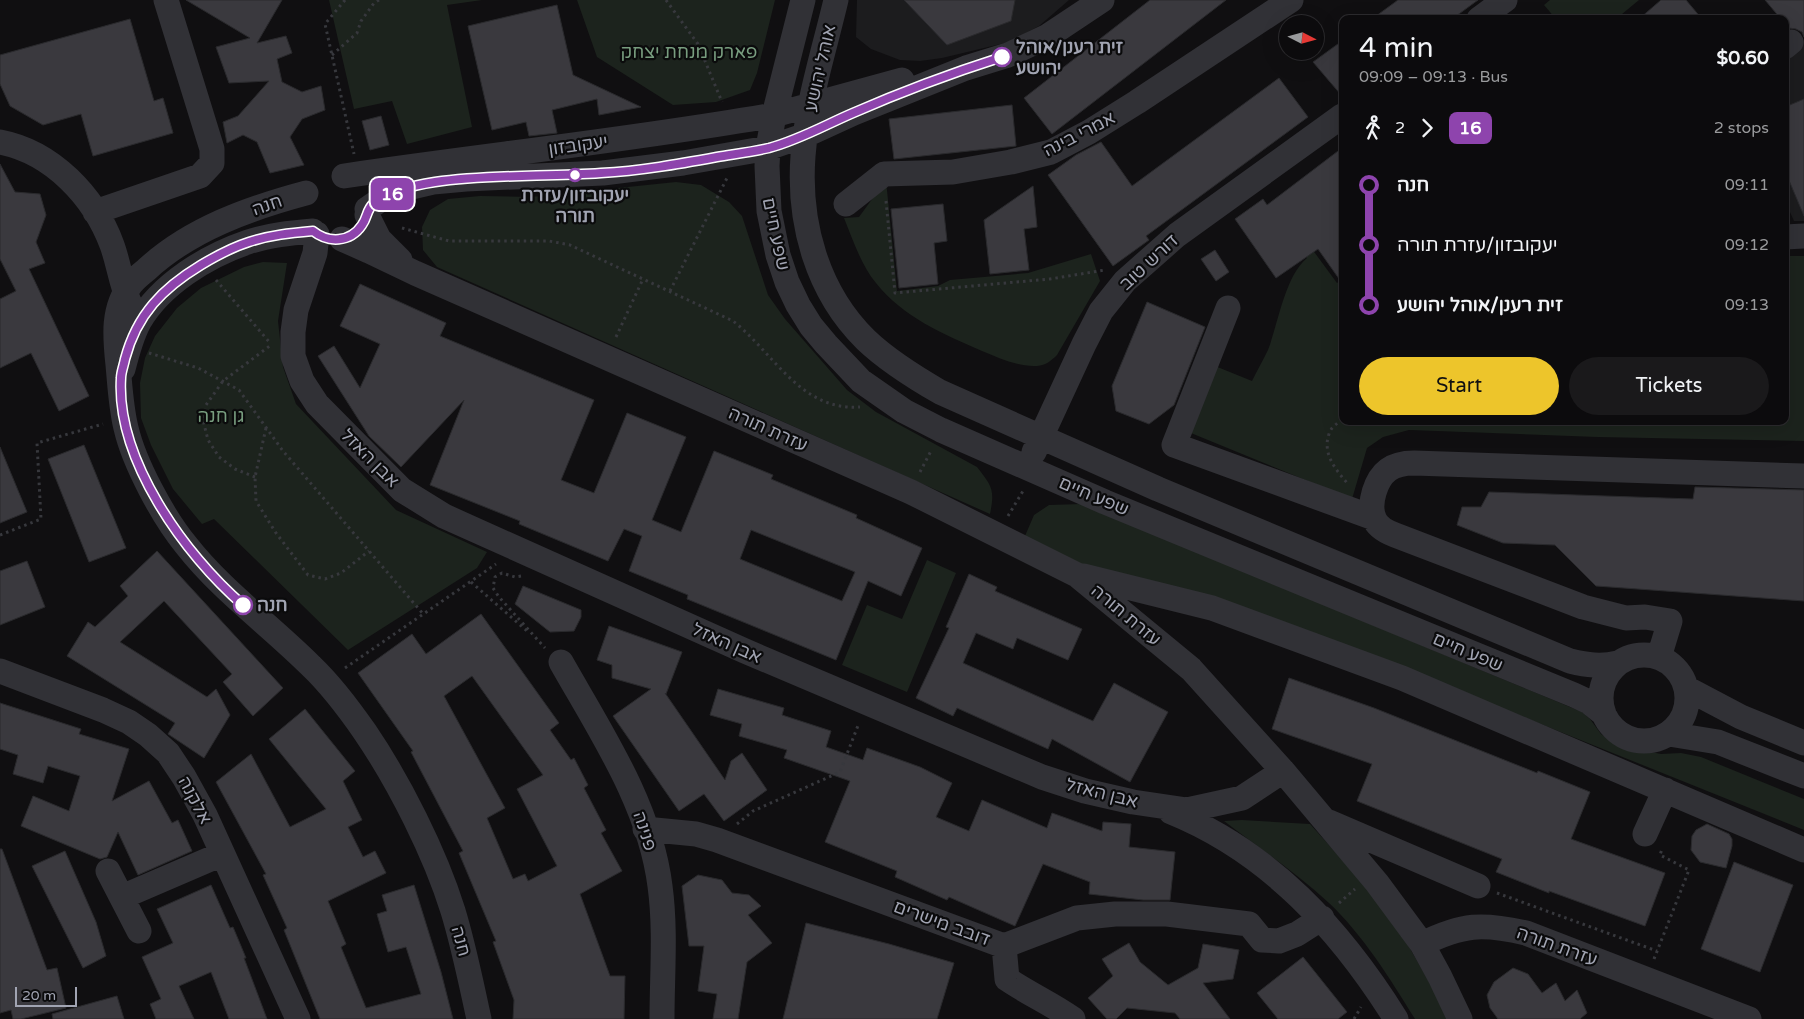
<!DOCTYPE html>
<meta charset="utf-8">
<style>
:root{--surface:#0c0b0d;--page:#1a191b;--text:#f1f3f6;--muted:#9a9b9d;--line:#2c2b2e;--accent:#edc52b}
body{margin:0;font-family:"Varela Round",Heebo,sans-serif;background:var(--page);color:var(--text);height:100vh;display:flex;flex-direction:column;font-size:19px;white-space:nowrap}
*{box-sizing:border-box;margin:0}
p{font-size:16px;color:var(--muted)}
.icon{flex:none;width:28px;height:28px;fill:none;stroke:currentColor;stroke-width:2;stroke-linecap:round;stroke-linejoin:round}
.map{position:relative;flex:1;overflow:hidden}
.drawer{position:absolute;left:1339px;top:15px;width:450px;height:410px;display:flex;flex-direction:column;background:var(--surface);border-radius:10px;box-shadow:0 5px 20px #0002,0 0 0 1px var(--line)}
.drawer>*{flex:none}
.badge{padding:0 10px;border-radius:8px;font-size:18px;line-height:32px}
.needle{width:32px;rotate:96deg}
.fabs{position:absolute;left:1279px;top:15px;display:grid;gap:10px}
.fabs a{display:grid;place-items:center;width:45px;height:45px;border-radius:50%;background:var(--surface);box-shadow:0 5px 20px #0002,0 0 0 1px var(--line);font-size:25px}
.scale{position:absolute;left:15px;bottom:12px;width:62px;box-sizing:border-box;padding-left:5px;border:2px solid #a1a4b2;border-top:0;font-size:14px;line-height:18px;white-space:nowrap;color:#a1a4b2;-webkit-text-stroke:4px #0b0b0c;paint-order:stroke}
.map>.badge{position:absolute;translate:-50% -50%;box-shadow:0 0 0 2px #fff}
.legs{display:flex;align-items:center;gap:8px;height:55px;padding:0 20px;font-size:16px}
.legs p{margin-inline-start:auto}
.headline{display:flex;align-items:center;justify-content:space-between;height:85px;padding:0 20px}
h1{font-size:28px;font-weight:600;line-height:38px}
.primary-button{display:flex;gap:10px;margin-top:auto;padding:10px 20px}
.primary-button a{flex:1;height:58px;border-radius:30px;background:var(--accent);color:#111;font-size:20px;font-weight:600;line-height:58px;text-align:center}
.primary-button a+a{background:var(--page);color:var(--text)}
ul{padding:0 20px;list-style:none}
li{display:flex;align-items:center;gap:18px;height:60px;font-size:19px}
li i{display:grid;place-items:center;width:8px;height:100%;margin:0 6px;background:currentColor}
li i::after{content:'';width:12px;height:12px;margin:-6px;border:4px solid;border-radius:50%;background:var(--surface)}
li p{margin-inline-start:auto}
li:first-child i{background:linear-gradient(#0000 50%,currentColor 0)}
li:last-child i{background:linear-gradient(currentColor 50%,#0000 0)}
.map>svg:first-child{display:block}
.built{fill:#1c1c1e}
.green{fill:#1c231d}
.building{fill:#3a393e;stroke:#2a2a2d;fill-rule:evenodd}
.lines{fill:none;stroke-linecap:round;stroke-linejoin:round}
.path{stroke:#37383d;stroke-width:3;stroke-dasharray:2.5 4;stroke-linecap:butt}
.minor{stroke:#313136;stroke-width:25}
.line-1-casing{stroke:#fff;stroke-width:11}
.line-1{stroke:#8e44ad;stroke-width:8}
.stop-1-dot{fill:#fff;stroke:#8e44ad;stroke-width:2.5}
.labels{text-anchor:middle;stroke-width:4.5;stroke-linejoin:round;paint-order:stroke}
.stop-label{font-size:18px;font-weight:bold;fill:#a1a4b2;stroke:#0b0b0c;text-anchor:start}
.park-label{font-size:18px;fill:#789d7f;stroke:#0b0b0c}
.street-label{font-size:18px;fill:#a1a4b2;stroke:#0b0b0c}
</style>
<div class="map">
<svg width="1804" height="1019" viewBox="0 0 1804 1019">
<rect width="100%" height="100%" fill="#100f11"/>
<path class="built" d="M857,0H1069L1039,26L1009,42L942,58L920,61L900,60L871,49L856,37Z
M1804,39V221H1794L1785,201V56Z"/>
<path class="green" d="M329,0H482L447,5L472,127L407,144L392,101L354,109Z
M577,0H775L757,73L750,90L716,102L673,105L597,57Z
M1550,0H1639L1616,19H1556L1544,5Z
M886,180L897,291L938,286L950,280L1028,273L1091,254L1100,281L1057,355C1051,361 1046,365 1037,366C1018,367 999,358 982,351C943,334 903,317 876,283C861,265 853,240 844,218L859,217Z
M676,182L701,185L729,202L742,216L768,295L785,319L847,390L876,412L977,467C992,486 995,490 990,514L437,267L423,250L422,227L430,210L448,199L480,196L531,197Z
M1312,249L1337,283L1342,279V421H1785V256H1804V441L1598,437L1409,430L1383,437L1367,448L1352,499L1186,431L1215,366L1252,381C1257,371 1263,360 1268,350C1278,324 1285,276 1307,258L1304,254Z
M263,262L287,263L278,321L283,367L296,404L396,510L487,552L477,568L348,650L214,519L202,524L173,489L151,445L141,418L140,383L145,358L155,336L177,308L201,288L244,267Z
M1082,504L1582,712L1590,719L1601,734L1619,746L1661,754L1681,753L1701,757L1804,799V830L1399,667L1120,584L1025,536L1034,515L1049,505Z
M927,560L956,573L907,692L842,665L867,605L902,619Z
M1242,820L1310,824L1366,886L1395,922L1450,1019H1415C1391,980 1363,935 1329,903C1297,873 1259,848 1224,821Z"/>
<path class="building" d="M186,0H282L257,43L286,36L292,53L277,59L282,82L302,92L321,86L325,110L302,119L290,137L304,165L270,173L257,142L243,135L227,143L223,122L238,116L269,81L229,83L216,47L250,38Z
M904,0H1015L1011,21L947,45Z
M1150,0H1226L1052,134L1024,98Z
M1398,0H1478L1452,19H1372Z
M1661,0H1686L1702,19H1639Z
M1765,0H1804V37L1802,32L1796,29L1789,28L1785,23V19H1781Z
M557,5L573,75L641,107L599,115L597,99L552,110L557,133L529,136L526,122L492,130L468,26Z
M130,19L154,101L163,98L173,133L93,156L81,114L43,125L10,106L0,84V55Z
M1342,41V96L1313,62Z
M1279,78L1308,117L1146,236L1149,240L1113,266L1048,175L1076,155L1101,142L1132,186Z
M1804,99V216L1785,171V107Z
M1012,105L1016,146L894,159L889,119Z
M381,116L389,145L370,150L362,121Z
M1342,148V283L1318,249L1276,278L1235,219L1263,199L1267,205Z
M0,164L15,192L40,194L46,215L36,242L45,263L29,269L89,396L59,411L31,353L0,368V299L16,291L0,259Z
M1033,186L1037,227L1024,229L1029,270L990,274L984,220Z
M943,204L947,241L934,243L938,284L899,288L891,209Z
M1215,250L1229,272L1216,281L1201,259Z
M360,284L446,323L440,336L594,400L561,480L594,493L627,413L686,437L652,520L681,532L714,451L773,475L771,479L857,515L856,518L922,548L901,596L868,581L836,660L687,599L688,595L629,571L642,536L624,529L608,561L519,524L520,521L430,485L464,400L401,467L369,436L318,356L334,346L360,388L380,344L340,326ZM751,530L855,572L842,601L740,559Z
M1147,302L1205,327L1174,405L1149,424L1116,411L1112,386Z
M84,445L126,548L89,562L48,459Z
M0,447L27,512L0,523Z
M1695,487L1804,490V601L1596,586L1555,545L1503,543L1457,525L1462,507H1481L1489,492L1693,499Z
M157,551L283,688L253,716L223,682L232,674L164,601L120,642L207,697L216,689L230,715L204,758L168,734L175,723L67,656L88,622L95,627L128,596L120,586Z
M27,561L45,607L0,625V571Z
M969,574L997,587L995,591L1082,629L1068,660L1017,638L1013,649L976,633L963,663L1093,721L1114,683L1168,712L1130,782L1052,739L1048,749L957,708L953,716L916,698L949,628L946,627Z
M523,586L581,610V617L574,631L550,632L515,604Z
M481,614L559,723L550,730L571,760L574,758L588,785L584,788L606,830L601,833L622,871L580,894L610,976H625L624,1019H513L514,1000L493,942L496,941L459,853L463,851L411,752L413,751L358,673L412,634L426,654ZM472,676L543,775L517,789L557,866L528,881L525,874L513,879L487,818L505,808L444,696Z
M609,626L682,652L666,694L665,693L725,780L731,761L742,753L767,790L724,821L704,794L679,811L613,716L651,689L612,678V665L597,660Z
M1289,678L1374,708L1537,773L1538,771L1590,792L1571,839L1665,873L1645,926L1549,891V893L1496,872L1502,859L1357,801L1372,764L1272,729Z
M718,689L784,708L782,715L831,731L826,747L863,760L867,748L920,767L952,783L936,817L969,831L982,800L1047,828L1052,813L1102,831L1103,822L1131,824L1129,847L1175,852L1170,900H1143L1089,894L1090,882L1043,864L1015,926L949,897L947,900L895,877L897,871L825,842L850,781L784,758L787,750L739,736L742,724L710,715Z
M0,703L81,729L79,734L129,749L112,801L149,781L172,823L178,820L192,851L138,875L118,832L107,857L100,859L21,826L33,796L69,811L80,776L48,766L43,783L13,774L18,755L0,749Z
M305,709L355,771L343,781L362,820L348,827L363,857L375,851L386,873L328,901L346,944L341,947L366,1008L421,994L406,947L388,952L377,914L387,911L382,895L414,885L441,972L453,1019H320L284,930L287,928L263,875L266,874L216,782L251,754L290,827L326,809L269,739Z
M1707,824L1729,834L1732,839V846L1726,868L1700,862L1691,850L1692,836L1696,830Z
M0,849H2L47,970L57,968L66,1008L21,1019H13L11,1010L0,1013Z
M65,851L96,922L106,956L83,968L32,866Z
M1734,862L1793,885L1760,972L1701,949Z
M698,875L722,880L732,893L749,895L761,906L748,915L772,943L747,962L738,1019H713L717,994L698,991L704,946H689L682,886Z
M211,885L230,928L233,927L246,958H244L267,1019H229L211,972L179,986L194,1019H156L150,1004L161,999L142,957L173,943L157,909Z
M806,923L889,944L954,963L937,1019H783Z
M1129,943L1140,962L1168,985L1198,968L1203,944L1239,950L1233,979L1203,983L1230,1019H1180L1175,1013L1127,1008L1116,1019H1107L1088,998L1113,976L1102,959Z
M1303,957L1347,1012L1338,1019H1278L1257,993Z
M1513,968L1528,974L1542,993L1556,983L1565,1001L1577,990L1587,1013L1580,1019H1498L1490,1008L1487,995L1494,982Z
M117,996L124,1019H53L52,1014Z"/>
<g class="lines">
<path class="path" d="M345,0L325,24L354,154
M666,0L698,44L722,102
M332,55L357,33L361,21L374,3L379,0
M886,201L895,293L1050,279L1105,270
M402,228L449,241H549L570,245L733,321C774,353 800,411 860,407
M216,280L271,344
M670,291L727,178
M616,337L643,279
M149,353L198,368L239,390L283,451L424,615
M1342,419C1338,423 1330,428 1329,434C1322,454 1336,470 1348,484
M266,428L255,477L256,501L276,533L308,575L325,579L341,573L369,551
M920,472L932,449
M255,477L235,469L219,457L208,440L204,424L206,405L223,381L271,345
M1008,516L1023,491
M0,535L41,519L37,443L103,424
M521,576L515,577L502,573L495,577L493,588L499,597L545,648
M471,582L527,631
M345,668L496,564
M737,824L753,811L840,772L859,723
M1497,893L1657,951
M1339,903L1355,889
M1654,959L1689,870L1660,855L1662,849
M1354,1019L1361,1007"/>
<path class="minor" d="M803,0L774,115L768,148L767,166L769,211L778,255L787,282L798,305L811,326L826,344L861,381L904,411L941,430L1105,502L1574,695L1589,702L1604,714
M836,0C824,51 807,103 803,156C798,223 817,292 866,340C888,361 914,377 940,392L1158,489L1570,661C1587,665 1601,667 1618,663
M1479,19L1505,0
M1785,47L1791,42
M0,142C52,152 94,196 112,245C119,264 121,285 130,304
M344,176C487,155 631,140 774,115L902,80
M306,193C250,208 190,229 146,270C141,274 135,279 131,284C112,308 115,337 118,365C120,386 121,408 126,428C134,463 163,517 186,545C222,591 270,625 311,666C331,685 349,709 365,732C399,782 435,853 453,911C464,947 471,983 479,1019
M846,204L884,174L953,172L1011,162L1051,152L1089,132L1137,102L1291,0
M367,209L383,198L403,189L433,182L466,179L603,173L683,163L768,148L806,135L854,113L966,68L1008,55L1048,36L1102,0
M95,212L200,176L212,163V149L166,0
M367,215L379,239L400,260
M317,234L315,253L296,310L293,332V356L302,381L317,404L402,490L444,516L745,651L1042,777L1085,791L1133,802L1187,810L1242,798L1283,771
M1785,237L1804,236
M342,239L369,251L415,273L911,492L1077,575L1191,669L1283,771L1377,883L1422,944L1440,977L1460,1019
M1228,308L1174,445L1374,518
M123,369C127,353 131,337 139,322C161,284 207,256 248,242C269,235 291,233 313,231
M1034,452L1084,344L1101,311L1125,281L1177,235L1342,116
M1083,576L1212,608L1402,678L1804,850
M1601 698a43 43 0 1 1 86 0a43 43 0 1 1-86 0Z
M1659,657L1670,621L1645,617L1626,618L1583,607L1395,535C1387,532 1377,527 1374,518C1368,503 1376,479 1388,470C1396,464 1405,463 1414,463L1804,476
M561,662C600,731 650,805 660,886C666,930 662,975 662,1019
M0,671L103,710L129,722L148,735L168,753L184,777L205,815L298,1019
M1686,688L1741,717L1804,743
M1669,734L1718,742L1804,776
M1171,812C1270,852 1341,931 1396,1019
M1329,822L1478,886
M645,829L696,834L717,840L1004,946L1077,918L1115,914H1167L1249,924L1262,940L1279,941L1297,934L1322,918
M1645,834L1665,790
M108,871L139,931
M122,897L222,854
M1422,944C1463,924 1482,923 1526,933L1749,1019
M1004,946L1007,979C1029,994 1052,1004 1073,1019"/>
</g>
<g class="lines">
<defs>
<path id="line-1" d="M243,605C184,554 116,459 121,378C121,372 124,365 125,359C137,314 163,288 201,265C216,256 233,247 249,242C270,235 291,233 313,231C328,243 350,243 362,225C368,217 366,210 374,203C390,191 415,185 435,182C490,174 546,177 601,173C640,171 679,164 717,157C735,154 752,152 769,148C799,140 825,125 853,113C901,92 952,73 1002,57"/>
</defs>
<use href="#line-1" class="line-1-casing"/>
<use href="#line-1" class="line-1"/>
</g>
<g class="stop-1-dot">
<circle cx="1002" cy="57" r="9"/>
<circle cx="575" cy="175" r="6"/>
<circle cx="243" cy="605" r="9"/>
</g>
<g class="labels">
<g class="stop-label">
<text x="1016" y="53">זית רענן/אוהל<tspan x="1016" dy="21">יהושע</tspan></text>
<text x="575" y="201" text-anchor="middle">יעקובזון/עזרת<tspan x="575" dy="21">תורה</tspan></text>
<text x="257" y="611">חנה</text>
</g>
<g class="park-label">
<text x="689" y="58">פארק מנחת יצחק</text>
<text x="221" y="422">גן חנה</text>
</g>
<g class="street-label">
<text transform="translate(820 68) rotate(-77)" y="6">אוהל יהושע</text>
<text transform="translate(1079 134) rotate(-27)" y="6">אמרי בינה</text>
<text transform="translate(578 145) rotate(-8)" y="6">יעקובזון</text>
<text transform="translate(267 205) rotate(-19)" y="6">חנה</text>
<text transform="translate(776 234) rotate(78)" y="6">שפע חיים</text>
<text transform="translate(1149 262) rotate(-43)" y="6">דורש טוב</text>
<text transform="translate(768 429) rotate(24)" y="6">עזרת תורה</text>
<text transform="translate(370 458) rotate(45)" y="6">אבן האזל</text>
<text transform="translate(1094 496) rotate(23)" y="6">שפע חיים</text>
<text transform="translate(1126 615) rotate(40)" y="6">עזרת תורה</text>
<text transform="translate(727 643) rotate(24)" y="6">אבן האזל</text>
<text transform="translate(1468 652) rotate(23)" y="6">שפע חיים</text>
<text transform="translate(1102 793) rotate(14)" y="6">אבן האזל</text>
<text transform="translate(195 800) rotate(62)" y="6">אלקנה</text>
<text transform="translate(645 831) rotate(72)" y="6">פנינה</text>
<text transform="translate(942 923) rotate(20)" y="6">דובב מישרים</text>
<text transform="translate(461 941) rotate(75)" y="6">חנה</text>
<text transform="translate(1557 946) rotate(20)" y="6">עזרת תורה</text>
</g>
</g>
</svg>
<div class="fabs">
<a><svg class="needle" viewBox="-14 -14 28 28"><path d="M0-13l5 13h-10z" fill="#e53935"/><path d="M0 13l5-13h-10z" fill="#9a9b9d"/></svg></a>
</div>
<div class="scale">20 m</div>
<b class="badge" style="left:392px;top:194px;background:#8e44ad;color:#fff">16</b>
<section class="drawer">
<div class="headline"><div><h1>4 min</h1><p>09:09 – 09:13 · Bus</p></div><b>$0.60</b></div>
<div class="legs"><svg class="icon" aria-label="walk" viewBox="0 0 24 24"><circle cx="13" cy="4" r="2"/><path d="M13 8l-2 6 4 7M11 14l-3 7M7 12l3-4h3l4 4"/></svg>2<svg class="icon" aria-label="forward" viewBox="0 0 24 24"><path d="M9 5l7 7-7 7"/></svg><b class="badge" style="background:#8e44ad;color:#fff">16</b><p>2 stops</p></div>
<ul>
<li><i style="color:#8e44ad"></i><b>חנה</b><p>09:11</p></li>
<li><i style="color:#8e44ad"></i><span>יעקובזון/עזרת תורה</span><p>09:12</p></li>
<li><i style="color:#8e44ad"></i><b>זית רענן/אוהל יהושע</b><p>09:13</p></li>
</ul>
<div class="primary-button"><a>Start</a><a>Tickets</a></div>
</section>
</div>
